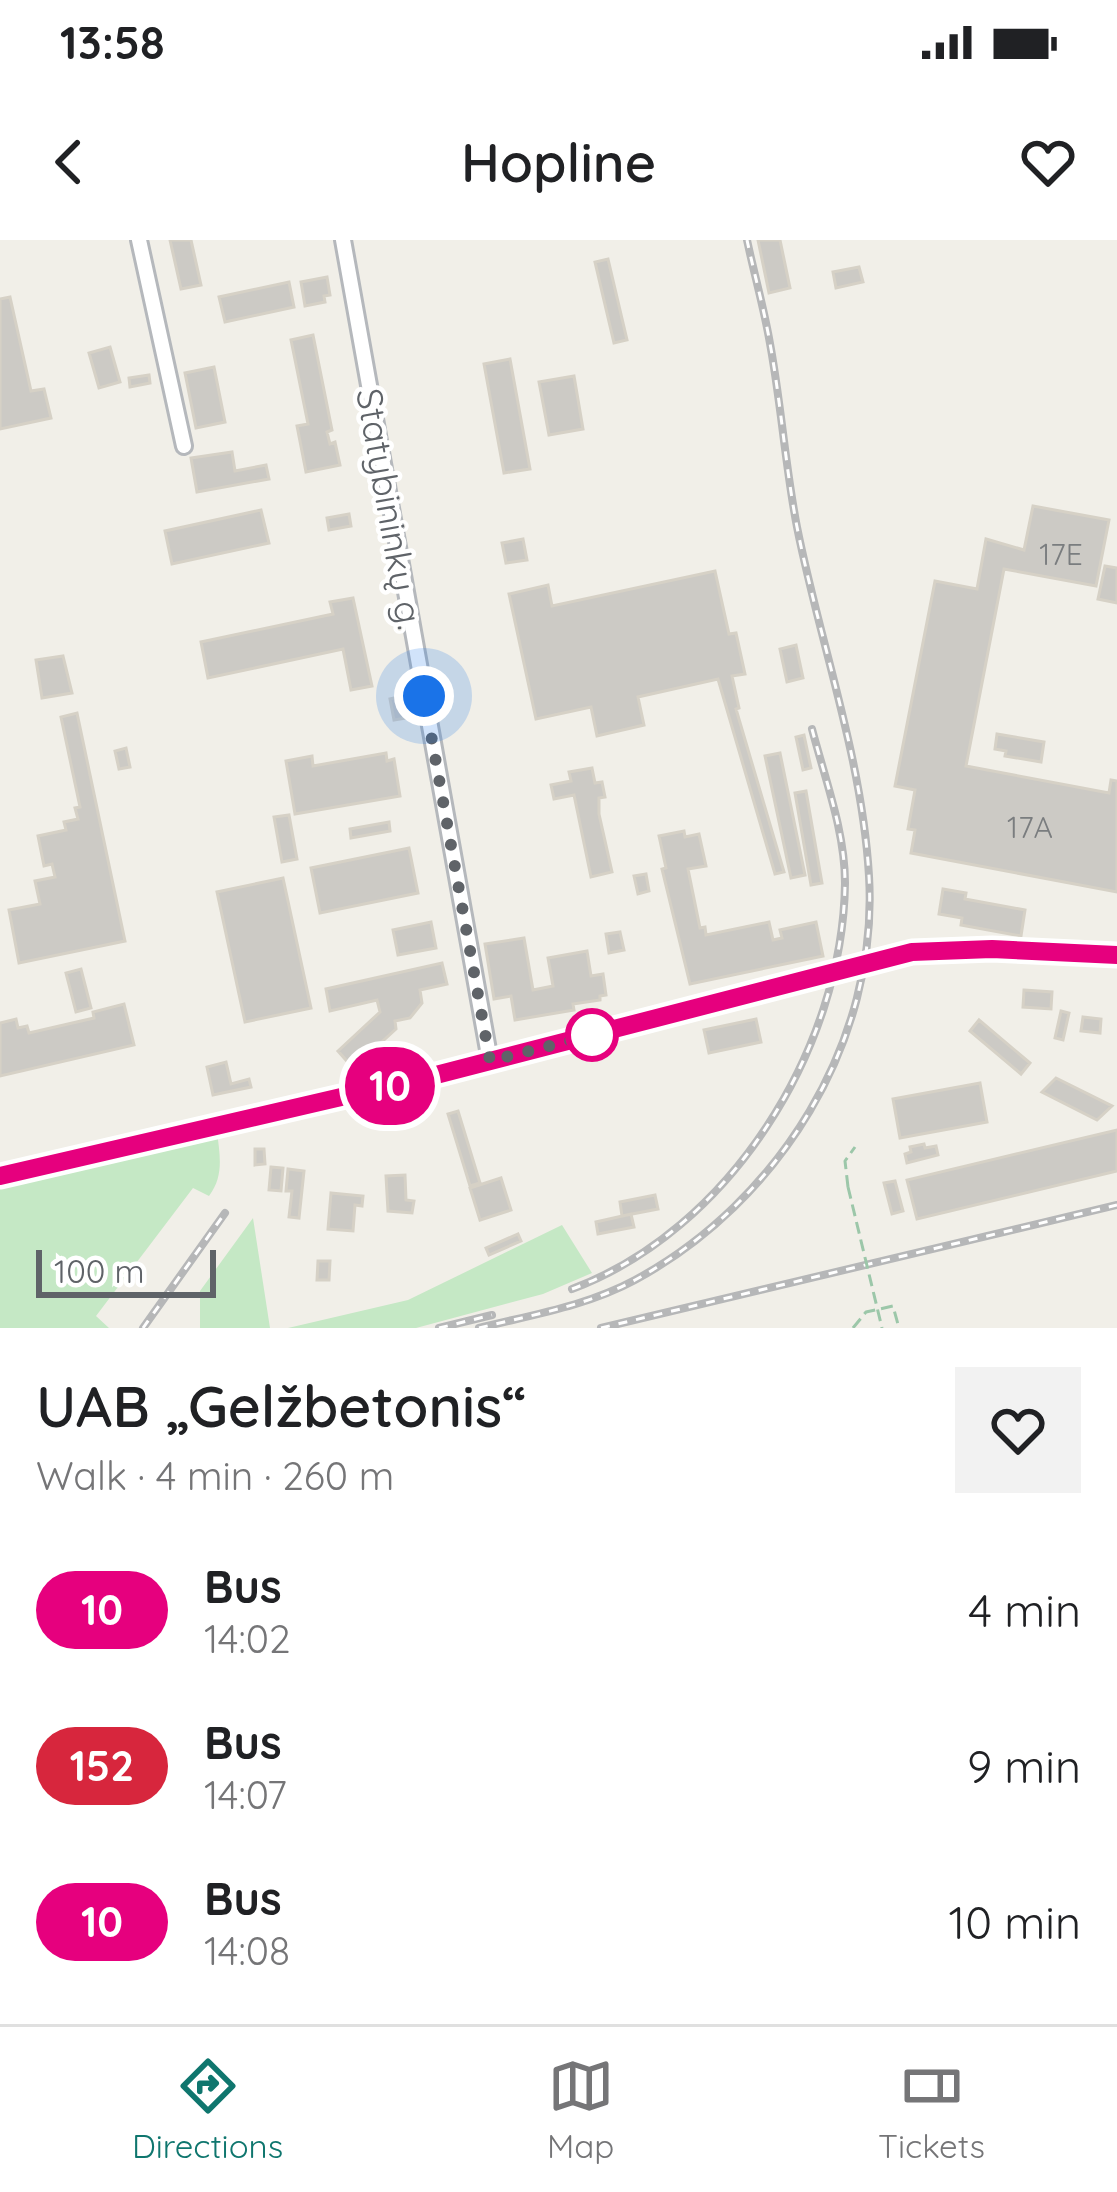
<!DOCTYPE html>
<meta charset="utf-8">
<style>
:root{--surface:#fff;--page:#f2f2f2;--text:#202124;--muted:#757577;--line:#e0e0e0;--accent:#0f766e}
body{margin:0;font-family:Quicksand,sans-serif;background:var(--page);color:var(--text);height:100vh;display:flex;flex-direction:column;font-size:45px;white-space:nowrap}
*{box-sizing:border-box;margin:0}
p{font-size:39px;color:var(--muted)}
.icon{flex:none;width:66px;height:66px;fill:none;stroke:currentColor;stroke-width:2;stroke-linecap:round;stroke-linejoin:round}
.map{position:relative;height:1088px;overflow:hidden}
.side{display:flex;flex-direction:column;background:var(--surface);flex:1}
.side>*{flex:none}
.badge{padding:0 24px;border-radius:39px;font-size:42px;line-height:78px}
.scale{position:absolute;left:36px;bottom:30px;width:180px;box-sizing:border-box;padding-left:12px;border:6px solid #5f6368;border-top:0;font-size:33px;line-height:42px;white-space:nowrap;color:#5f6368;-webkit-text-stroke:9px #fff;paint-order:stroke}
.you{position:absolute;width:60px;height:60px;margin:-30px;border:9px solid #fff;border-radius:50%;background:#1a73e8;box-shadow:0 0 0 18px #1a73e833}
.map>.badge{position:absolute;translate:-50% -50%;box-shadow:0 0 0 6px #fff}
.round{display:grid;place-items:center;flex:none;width:126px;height:126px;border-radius:0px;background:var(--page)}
.overview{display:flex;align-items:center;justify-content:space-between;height:204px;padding:0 36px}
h1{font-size:57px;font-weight:600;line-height:90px}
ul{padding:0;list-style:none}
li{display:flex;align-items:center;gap:36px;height:156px;padding:0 36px}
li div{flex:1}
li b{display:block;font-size:45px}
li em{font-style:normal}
li .badge{min-width:132px;font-weight:700;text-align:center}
.status{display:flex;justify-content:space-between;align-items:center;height:84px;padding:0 60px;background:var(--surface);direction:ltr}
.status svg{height:33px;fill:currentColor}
header{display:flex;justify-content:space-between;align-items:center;height:156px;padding:0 36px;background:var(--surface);font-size:54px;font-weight:600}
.menu{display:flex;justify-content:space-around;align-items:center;height:168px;border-top:3px solid var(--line);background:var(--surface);font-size:33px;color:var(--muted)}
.menu a{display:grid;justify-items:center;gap:6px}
.menu .active{color:var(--accent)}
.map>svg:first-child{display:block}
.green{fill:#c5e8c5}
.building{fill:#cccac5;stroke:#d6d1c6;stroke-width:3}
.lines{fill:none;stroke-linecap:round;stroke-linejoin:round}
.street-casing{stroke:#b5b8bc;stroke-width:20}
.path{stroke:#9cc7a9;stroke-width:3;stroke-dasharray:12 6;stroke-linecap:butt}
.street{stroke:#fff;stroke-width:14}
.rail-casing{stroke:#b6b7b8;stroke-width:8}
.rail{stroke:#fff;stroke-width:3;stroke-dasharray:9;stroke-linecap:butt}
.path-bridge{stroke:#9cc7a9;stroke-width:3;stroke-dasharray:12 6;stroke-linecap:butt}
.line-casing{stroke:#fff;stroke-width:27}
.line{stroke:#e6007e;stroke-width:18}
.walk{stroke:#5f6368;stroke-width:12;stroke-dasharray:0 21.6}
.stop-dot{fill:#fff;stroke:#e6007e;stroke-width:6}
.labels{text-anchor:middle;stroke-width:9;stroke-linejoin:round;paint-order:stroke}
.number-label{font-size:30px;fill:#7a7d7f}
.street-label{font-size:36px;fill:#5f6368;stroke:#fff}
</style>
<div class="status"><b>13:58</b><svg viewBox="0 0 49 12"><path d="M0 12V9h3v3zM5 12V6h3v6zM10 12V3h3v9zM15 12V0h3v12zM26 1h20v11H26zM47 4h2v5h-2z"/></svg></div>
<header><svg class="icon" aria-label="back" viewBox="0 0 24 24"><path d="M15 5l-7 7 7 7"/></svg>Hopline<svg class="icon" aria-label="heart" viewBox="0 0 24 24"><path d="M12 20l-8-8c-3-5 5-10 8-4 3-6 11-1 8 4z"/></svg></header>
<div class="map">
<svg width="1117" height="1088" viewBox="0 0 1117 1088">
<rect width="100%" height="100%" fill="#f1efe8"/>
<path class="green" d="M217,892C220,916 224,936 209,956L193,948L96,1076L109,1088H0V942Z
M253,978L270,1088H200V1051Z
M562,985L592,1033L543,1054L416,1088H288L408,1060Z"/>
<path class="building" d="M170,0H191L201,45L181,49Z
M758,0H780L790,48L769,53Z
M608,19L627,100L614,103L595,22Z
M859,27L863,42L836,48L833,32Z
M327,37L330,55L324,56L325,62L305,66L301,42Z
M289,42L294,67L225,82L219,57Z
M10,57L31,151L44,149L51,178L0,189V59Z
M313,95L332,190L327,192L330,204L335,202L340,225L306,232L297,186L308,184L291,100Z
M110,107L120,142L99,148L89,113Z
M510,119L530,229L504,233L484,124Z
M214,127L225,182L196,188L185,133Z
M149,135L150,143L130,147L129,138Z
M574,136L583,189L549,195L539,142Z
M232,212L235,231L266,225L269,239L197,252L191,218Z
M1033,266L1109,280L1096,346L1004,329L966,526L1109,553L1111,540L1117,541V652L911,613L915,590L908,589L915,550L895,546L935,341L977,349L986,299L1024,310Z
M261,270L269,303L172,324L165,291Z
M349,274L351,286L329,290L327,278Z
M523,299L527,320L506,323L502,303Z
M1105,326L1117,328V363L1098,359Z
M715,331L729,394L736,393L745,434L732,436L739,468L736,469L784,632L775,634L718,439L638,457L644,485L597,496L591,467L536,479L509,354L548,345L552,366Z
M353,358L372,446L351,450L343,409L208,438L201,402L333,374L330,362Z
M796,405L803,438L787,442L780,409Z
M63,416L72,453L42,458L36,420Z
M407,455L412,477L394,480L390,459Z
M77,473L125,701L19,723L9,670L40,664L35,641L55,637L52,624L44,626L38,596L66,590L64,582L78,579L75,568L80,567L61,477Z
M997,494L1044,502L1041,522L1005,516L1006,511L995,509Z
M804,495L811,528L803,530L796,497Z
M126,508L130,527L119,529L115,511Z
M386,513L387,521L394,519L400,556L295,574L286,521L312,516L313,526Z
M780,513L805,635L791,638L765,516Z
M592,528L595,543L602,542L605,557L599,558V574L612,632L591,637L574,555L554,559L551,545L571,541L569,532Z
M806,551L822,643L811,645L795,553Z
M289,575L297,619L282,622L274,577Z
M389,582L390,591L351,598L350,589Z
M684,591L685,597L699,594L706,626L688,629L700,688L705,687L706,695L769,682L773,700L782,698L780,690L816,682L823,716L690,744L662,629L666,628L659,596Z
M409,608L418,653L320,673L311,628Z
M646,634L649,651L638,654L634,636Z
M283,638L311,768L245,782L217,652Z
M943,649L966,653L965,659L1025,670L1021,696L961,685L962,678L939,674Z
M431,682L436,708L398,715L393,690Z
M620,692L624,710L609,713L606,694Z
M524,698L533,750L553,746L548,718L587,711L591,736L603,734L606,755L600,756V760L573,764L574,770L515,780L511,756L494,759L485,704Z
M442,723L447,744L420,750L422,763L410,778L395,781L396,789L353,828L338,811L380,772L377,760L330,771L326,749Z
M81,729L91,768L76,772L66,733Z
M1024,750L1052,752L1051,769L1023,767Z
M124,764L134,805L0,836V783L16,779L18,788L27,786L29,793L94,778L93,772Z
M1061,771L1069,773L1063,800L1055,798Z
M1083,777L1101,779L1100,793L1081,791Z
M756,779L761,802L709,813L704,790Z
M979,780L1030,823L1021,834L970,791Z
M226,822L231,844L249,839L251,847L213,855L207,827Z
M1056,838L1112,866L1097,880L1042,852Z
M980,843L987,882L900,898L893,859Z
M458,871L480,943L470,946L448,874Z
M1117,890V931L917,979L907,940Z
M924,904L925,908L936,906L938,915L907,923L905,914L911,912L910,907Z
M255,909H264L265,924L255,925Z
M271,927L283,928L281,951L269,950Z
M288,929L304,931L299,978L289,977L292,951H286Z
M405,935L406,960L414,961L412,973L388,971L386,936Z
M501,938L511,970L480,980L470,948Z
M895,941L903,971L892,974L884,943Z
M331,953L363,956L362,966L355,965L353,991L328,989Z
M655,955L658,969L622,976L620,962Z
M631,974L634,987L598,994L596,982Z
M518,994L521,1001L489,1015L486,1008Z
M318,1021H330L329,1040H317Z"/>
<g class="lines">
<defs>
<path id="street" d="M139,0L184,206
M343,0L490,821
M0,936L476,825L912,712L992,709L1117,715"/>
</defs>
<use href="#street" class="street-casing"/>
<path class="path" d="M848,947L845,921L855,907
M853,1088L866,1072L893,1066L899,1088"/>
<use href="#street" class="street"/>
<defs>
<path id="rail" d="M572,1049C730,990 843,809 845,643C845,591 825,539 812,489
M143,1088L225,973
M439,1088L492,1075
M479,1088C531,1075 587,1066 635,1040C779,962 879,802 869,636C862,517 820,403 797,287C785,225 781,161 769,98C763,65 754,33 747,0
M601,1088L1117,965"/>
</defs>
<use href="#rail" class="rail-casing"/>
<use href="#rail" class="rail"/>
<path class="path-bridge" d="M848,947L882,1088"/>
</g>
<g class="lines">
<defs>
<path id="line" d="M0,936L436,835L912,712L992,709L1117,715"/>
</defs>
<use href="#line" class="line-casing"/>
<use href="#line" class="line"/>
<path class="walk" d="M424,456L490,821L592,795"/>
</g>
<circle class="stop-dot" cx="592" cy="795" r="24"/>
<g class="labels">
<g class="number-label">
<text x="1061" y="325">17E</text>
<text x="1030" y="598">17A</text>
</g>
<g class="street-label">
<text transform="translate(390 269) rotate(80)" y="13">Statybininkų g.</text>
</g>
</g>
</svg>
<div class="scale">100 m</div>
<div class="you" style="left:424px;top:456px"></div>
<b class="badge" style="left:390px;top:846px;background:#e6007e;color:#fff">10</b>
</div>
<section class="side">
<div class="overview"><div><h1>UAB „Gelžbetonis“</h1><p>Walk · 4 min · 260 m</p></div><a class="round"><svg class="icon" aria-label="heart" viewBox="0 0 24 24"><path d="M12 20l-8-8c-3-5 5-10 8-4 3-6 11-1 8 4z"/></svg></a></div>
<ul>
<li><span class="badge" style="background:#e6007e;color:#fff">10</span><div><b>Bus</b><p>14:02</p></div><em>4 min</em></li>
<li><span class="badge" style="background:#d7263d;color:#fff">152</span><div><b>Bus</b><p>14:07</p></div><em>9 min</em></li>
<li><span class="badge" style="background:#e6007e;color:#fff">10</span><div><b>Bus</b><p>14:08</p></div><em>10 min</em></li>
</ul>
</section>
<nav class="menu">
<a class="active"><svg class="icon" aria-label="directions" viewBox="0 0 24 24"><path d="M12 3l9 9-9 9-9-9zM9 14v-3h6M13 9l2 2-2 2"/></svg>Directions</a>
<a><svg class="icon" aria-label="map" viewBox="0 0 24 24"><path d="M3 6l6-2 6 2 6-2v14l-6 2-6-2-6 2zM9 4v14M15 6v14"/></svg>Map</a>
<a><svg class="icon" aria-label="tickets" viewBox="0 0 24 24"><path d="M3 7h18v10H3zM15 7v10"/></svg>Tickets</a>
</nav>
